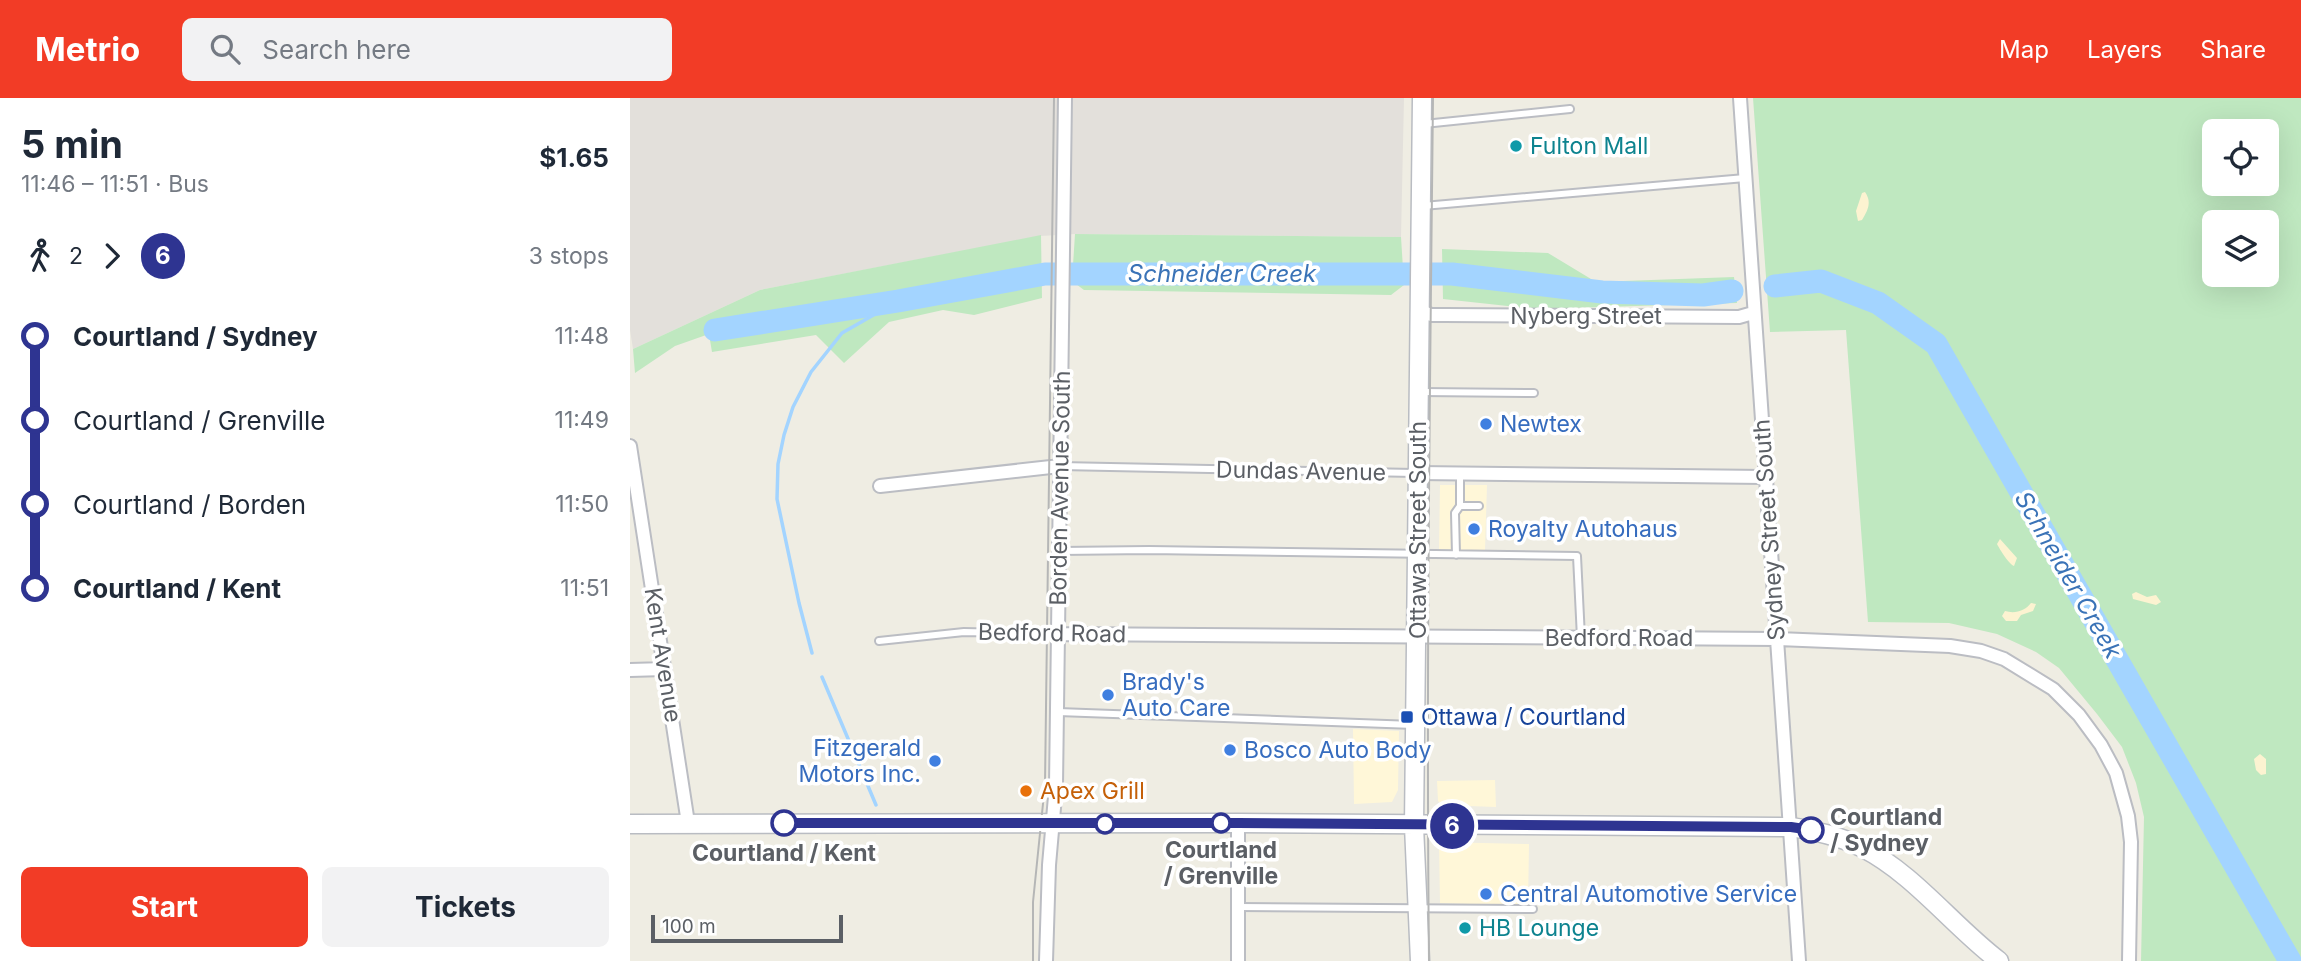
<!DOCTYPE html>
<meta charset="utf-8">
<style>
:root{--surface:#fff;--page:#f2f2f3;--text:#1f2937;--muted:#747a83;--accent:#f23c26}
body{margin:0;font-family:Inter,sans-serif;background:var(--page);color:var(--text);height:100vh;display:flex;flex-direction:column;font-size:26px;white-space:nowrap}
*{box-sizing:border-box;margin:0}
p{font-size:23px;color:var(--muted)}
.icon{flex:none;width:38px;height:38px;fill:none;stroke:currentColor;stroke-width:2;stroke-linecap:round;stroke-linejoin:round}
.map{position:relative;flex:1;overflow:hidden}
.side{display:flex;flex-direction:column;background:var(--surface);width:630px}
.side>*{flex:none}
.badge{padding:0 14px;border-radius:23px;font-size:24px;line-height:46px}
.tools{position:absolute;left:1572px;top:21px;display:grid;gap:14px}
.tools a{display:grid;place-items:center;width:77px;height:77px;border-radius:10px;background:var(--surface);box-shadow:0 7px 28px #0002;font-size:35px}
.scale{position:absolute;left:21px;bottom:18px;width:192px;box-sizing:border-box;padding-left:7px;border:4px solid #5b5f65;border-top:0;font-size:19px;line-height:24px;white-space:nowrap;color:#5b5f65;-webkit-text-stroke:5px #fff;paint-order:stroke}
.map>.badge{position:absolute;translate:-50% -50%;box-shadow:0 0 0 4px #fff}
.legs{display:flex;align-items:center;gap:10px;height:77px;padding:0 21px;font-size:23px}
.legs p{margin-inline-start:auto}
.headline{display:flex;align-items:center;justify-content:space-between;height:119px;padding:0 21px}
h1{font-size:38px;font-weight:700;line-height:52px}
.button{display:flex;gap:14px;margin-top:auto;padding:14px 21px}
.button a{flex:1;height:80px;border-radius:10px;background:var(--accent);color:#fff;font-size:28px;font-weight:700;line-height:80px;text-align:center}
.button a+a{background:var(--page);color:var(--text)}
ul{padding:0 21px;list-style:none}
li{display:flex;align-items:center;gap:24px;height:84px;font-size:26px}
li i{display:grid;place-items:center;width:10px;height:100%;margin:0 9px;background:currentColor}
li i::after{content:'';width:18px;height:18px;margin:-9px;border:5px solid;border-radius:50%;background:var(--surface)}
li p{margin-inline-start:auto}
li:first-child i{background:linear-gradient(#0000 50%,currentColor 0)}
li:last-child i{background:linear-gradient(currentColor 50%,#0000 0)}
header{display:flex;align-items:center;gap:42px;box-sizing:border-box;height:98px;padding:0 35px;background:var(--accent);color:#fff}
header strong{font-size:33px}
nav{display:flex;gap:38px;margin-inline-start:auto;font-size:24px}
.search{width:490px;height:63px;background:var(--page);display:flex;align-items:center;gap:18px;box-sizing:border-box;padding:0 24px;border-radius:10px;color:var(--muted);font-size:26px}
main{display:flex;flex:1;min-height:0}
.map>svg:first-child{display:block}
.commercial{fill:#fff7d8}
.industrial{fill:#e3e0db}
.green{fill:#bfe8c0;fill-rule:evenodd}
.sand{fill:#fcf3d1}
.lines{fill:none;stroke-linecap:round;stroke-linejoin:round}
.stream{stroke:#a3d4ff;stroke-width:3.5}
.river{stroke:#a3d4ff;stroke-width:23}
.lane-casing{stroke:#bbbdc3;stroke-width:10}
.street-casing{stroke:#bbbdc3;stroke-width:16}
.secondary-casing{stroke:#b9bcc2;stroke-width:21}
.lane{stroke:#fff;stroke-width:6}
.street{stroke:#fff;stroke-width:12}
.secondary{stroke:#fff;stroke-width:18}
.tram{stroke:#b5b6b6;stroke-width:2}
.line-1-casing{stroke:#fff;stroke-width:16}
.line-1{stroke:#2e3491;stroke-width:10}
.culture-dot{fill:#0f9aa8;stroke:#fff;stroke-width:2.5}
.shop-dot{fill:#3f7fe0;stroke:#fff;stroke-width:2.5}
.transit-dot{fill:#1a4fb4;stroke:#fff;stroke-width:2.5}
.food-dot{fill:#e8710a;stroke:#fff;stroke-width:2.5}
.stop-1-dot{fill:#fff;stroke:#2e3491;stroke-width:3.5}
.labels{text-anchor:middle;stroke-width:7;stroke-linejoin:round;paint-order:stroke}
.culture-label{font-size:23px;fill:#0d838f;stroke:#fff;text-anchor:start}
.street-label{font-size:23px;fill:#5b5f65;stroke:#fff}
.shop-label{font-size:23px;fill:#366cbe;stroke:#fff;text-anchor:start}
.transit-label{font-size:23px;fill:#164399;stroke:#fff;text-anchor:start}
.food-label{font-size:23px;fill:#c56008;stroke:#fff;text-anchor:start}
.stop-label{font-size:23px;font-weight:bold;fill:#5b5f65;stroke:#fff}
.water-label{font-size:24px;font-style:italic;fill:#3a73b7;stroke:#fff}
</style>
<header>
<strong>Metrio</strong>
<div class="search"><svg class="icon" aria-label="search" viewBox="0 0 24 24"><circle cx="10" cy="10" r="6"/><path d="M15 15l6 6"/></svg>Search here</div>
<nav><a>Map</a><a>Layers</a><a>Share</a></nav>
</header>
<main>
<section class="side">
<div class="headline"><div><h1>5 min</h1><p>11:46 – 11:51 · Bus</p></div><b>$1.65</b></div>
<div class="legs"><svg class="icon" aria-label="walk" viewBox="0 0 24 24"><circle cx="13" cy="4" r="2"/><path d="M13 8l-2 6 4 7M11 14l-3 7M7 12l3-4h3l4 4"/></svg>2<svg class="icon" aria-label="forward" viewBox="0 0 24 24"><path d="M9 5l7 7-7 7"/></svg><b class="badge" style="background:#2e3491;color:#fff">6</b><p>3 stops</p></div>
<ul>
<li><i style="color:#2e3491"></i><b>Courtland / Sydney</b><p>11:48</p></li>
<li><i style="color:#2e3491"></i><span>Courtland / Grenville</span><p>11:49</p></li>
<li><i style="color:#2e3491"></i><span>Courtland / Borden</span><p>11:50</p></li>
<li><i style="color:#2e3491"></i><b>Courtland / Kent</b><p>11:51</p></li>
</ul>
<div class="button"><a>Start</a><a>Tickets</a></div>
</section>
<div class="map">
<svg width="1671" height="863" viewBox="0 0 1671 863">
<rect width="100%" height="100%" fill="#efede3"/>
<path class="commercial" d="M810,387H857L855,453H809Z
M723,631L769,633L768,692L762,704L724,706Z
M865,682L866,709L812,707L808,703L807,683Z
M809,744L899,746L898,808L810,805Z"/>
<path class="industrial" d="M0,0H774L771,139L445,136L410,138L130,192L3,251L0,232Z"/>
<path class="green" d="M1123,0H1671V863H1511L1514,719L1506,685L1492,649L1467,616L1429,570L1406,554L1367,536L1319,525L1238,524L1216,232L1140,234ZM1584,33H1636V86H1584ZM1584,124H1636V177H1584Z
M445,136L771,139L774,187L761,197L454,192L442,183Z
M411,137L412,200L344,217L313,212L259,224L214,265L186,237L82,254L79,236L45,248L5,275L3,251L130,192Z
M812,151L918,155L966,184L1104,179L1107,205L905,211L813,201Z"/>
<path class="sand" d="M1235,94C1242,104 1238,112 1232,122L1228,123L1226,113L1232,95Z
M1370,441L1387,460L1384,468C1379,466 1370,452 1367,446Z
M1506,494L1517,499L1526,497L1531,504L1526,507L1503,501L1502,496Z
M1401,505L1406,506L1403,513L1391,517L1387,523H1376L1372,518L1375,513C1385,516 1395,513 1401,505Z
M1630,656L1636,661V676L1631,677L1626,672L1624,661Z"/>
<g class="lines">
<path class="stream" d="M182,555L169,505L147,401L148,366L154,337L163,309L181,274L212,235L268,203
M192,579L246,707"/>
<path class="river" d="M1145,188L1191,183L1248,205L1306,246L1660,863
M85,232L268,203L415,176H822L972,194L1073,197L1102,193"/>
<defs>
<path id="lane" d="M794,26L940,11
M793,108L1115,80
M791,294L904,295
M430,368L785,375
M830,375V408H849
M430,453L519,452L947,458L951,540
M826,457L825,415L830,408
M249,543L334,534L427,536
M428,614L784,627
M609,809L903,811"/>
<path id="street" d="M1110,0L1169,863
M789,212L801,217H815L1109,219L1123,215
M0,348L58,725
M788,375L1134,379
M250,388L430,368
M429,536L1148,541L1320,548L1351,553L1374,561L1423,591L1449,617L1471,647L1486,675L1498,718L1501,744L1499,863
M0,572L35,571
M608,725V863
M416,863L419,767L426,687L435,0"/>
<path id="secondary" d="M0,726L608,725L1161,729C1186,733 1210,738 1233,750C1284,776 1323,828 1369,863
M790,863L784,728L792,0"/>
</defs>
<use href="#lane" class="lane-casing"/>
<use href="#street" class="street-casing"/>
<use href="#secondary" class="secondary-casing"/>
<use href="#lane" class="lane"/>
<use href="#street" class="street"/>
<use href="#secondary" class="secondary"/>
<path class="tram" d="M403,863V804L415,686L424,0
M799,863C796,575 800,288 803,0"/>
</g>
<g class="lines">
<defs>
<path id="line-1" d="M154,725H608L1161,729L1181,732"/>
</defs>
<use href="#line-1" class="line-1-casing"/>
<use href="#line-1" class="line-1"/>
</g>
<g class="culture-dot">
<circle cx="886" cy="48" r="7"/>
<circle cx="835" cy="830" r="7"/>
</g>
<g class="shop-dot">
<circle cx="856" cy="326" r="7"/>
<circle cx="844" cy="431" r="7"/>
<circle cx="478" cy="597" r="7"/>
<circle cx="600" cy="652" r="7"/>
<circle cx="305" cy="663" r="7"/>
<circle cx="856" cy="796" r="7"/>
</g>
<rect class="transit-dot" x="770" y="612" width="14" height="14" rx="3.5"/>
<circle class="food-dot" cx="396" cy="693" r="7"/>
<g class="stop-1-dot">
<circle cx="154" cy="725" r="12"/>
<circle cx="591" cy="725" r="9"/>
<circle cx="475" cy="726" r="9"/>
<circle cx="1181" cy="732" r="12"/>
</g>
<g class="labels">
<g class="culture-label">
<text x="900" y="56">Fulton Mall</text>
<text x="849" y="838">HB Lounge</text>
</g>
<g class="street-label">
<text x="956" y="226">Nyberg Street</text>
<text transform="translate(671 373) rotate(1)" y="8">Dundas Avenue</text>
<text transform="translate(430 390) rotate(-89)" y="8">Borden Avenue South</text>
<text transform="translate(788 432) rotate(-90)" y="8">Ottawa Street South</text>
<text transform="translate(1139 432) rotate(-94)" y="8">Sydney Street South</text>
<text transform="translate(422 535) rotate(1)" y="8">Bedford Road</text>
<text x="989" y="548">Bedford Road</text>
<text transform="translate(33 557) rotate(81)" y="8">Kent Avenue</text>
</g>
<g class="shop-label">
<text x="870" y="334">Newtex</text>
<text x="858" y="439">Royalty Autohaus</text>
<text x="492" y="592">Brady's<tspan x="492" dy="26">Auto Care</tspan></text>
<text x="291" y="658" text-anchor="end">Fitzgerald<tspan x="291" dy="26">Motors Inc.</tspan></text>
<text x="614" y="660">Bosco Auto Body</text>
<text x="870" y="804">Central Automotive Service</text>
</g>
<g class="transit-label">
<text x="791" y="627">Ottawa / Courtland</text>
</g>
<g class="food-label">
<text x="410" y="701">Apex Grill</text>
</g>
<g class="stop-label">
<text x="1200" y="727" text-anchor="start">Courtland<tspan x="1200" dy="26">/ Sydney</tspan></text>
<text x="591" y="760">Courtland<tspan x="591" dy="26">/ Grenville</tspan></text>
<text x="154" y="763">Courtland / Kent</text>
</g>
<g class="water-label">
<text x="592" y="184">Schneider Creek</text>
<text transform="translate(1438 477) rotate(60)" y="8">Schneider Creek</text>
</g>
</g>
</svg>
<div class="tools">
<a><svg class="icon" aria-label="locate" viewBox="0 0 24 24"><circle cx="12" cy="12" r="6"/><path d="M12 2v4M12 18v4M2 12h4M18 12h4"/></svg></a>
<a><svg class="icon" aria-label="layers" viewBox="0 0 24 24"><path d="M12 4l9 5-9 5-9-5zM3 14l9 5 9-5"/></svg></a>
</div>
<div class="scale">100 m</div>
<b class="badge" style="left:822px;top:728px;background:#2e3491;color:#fff">6</b>
</div>
</main>
